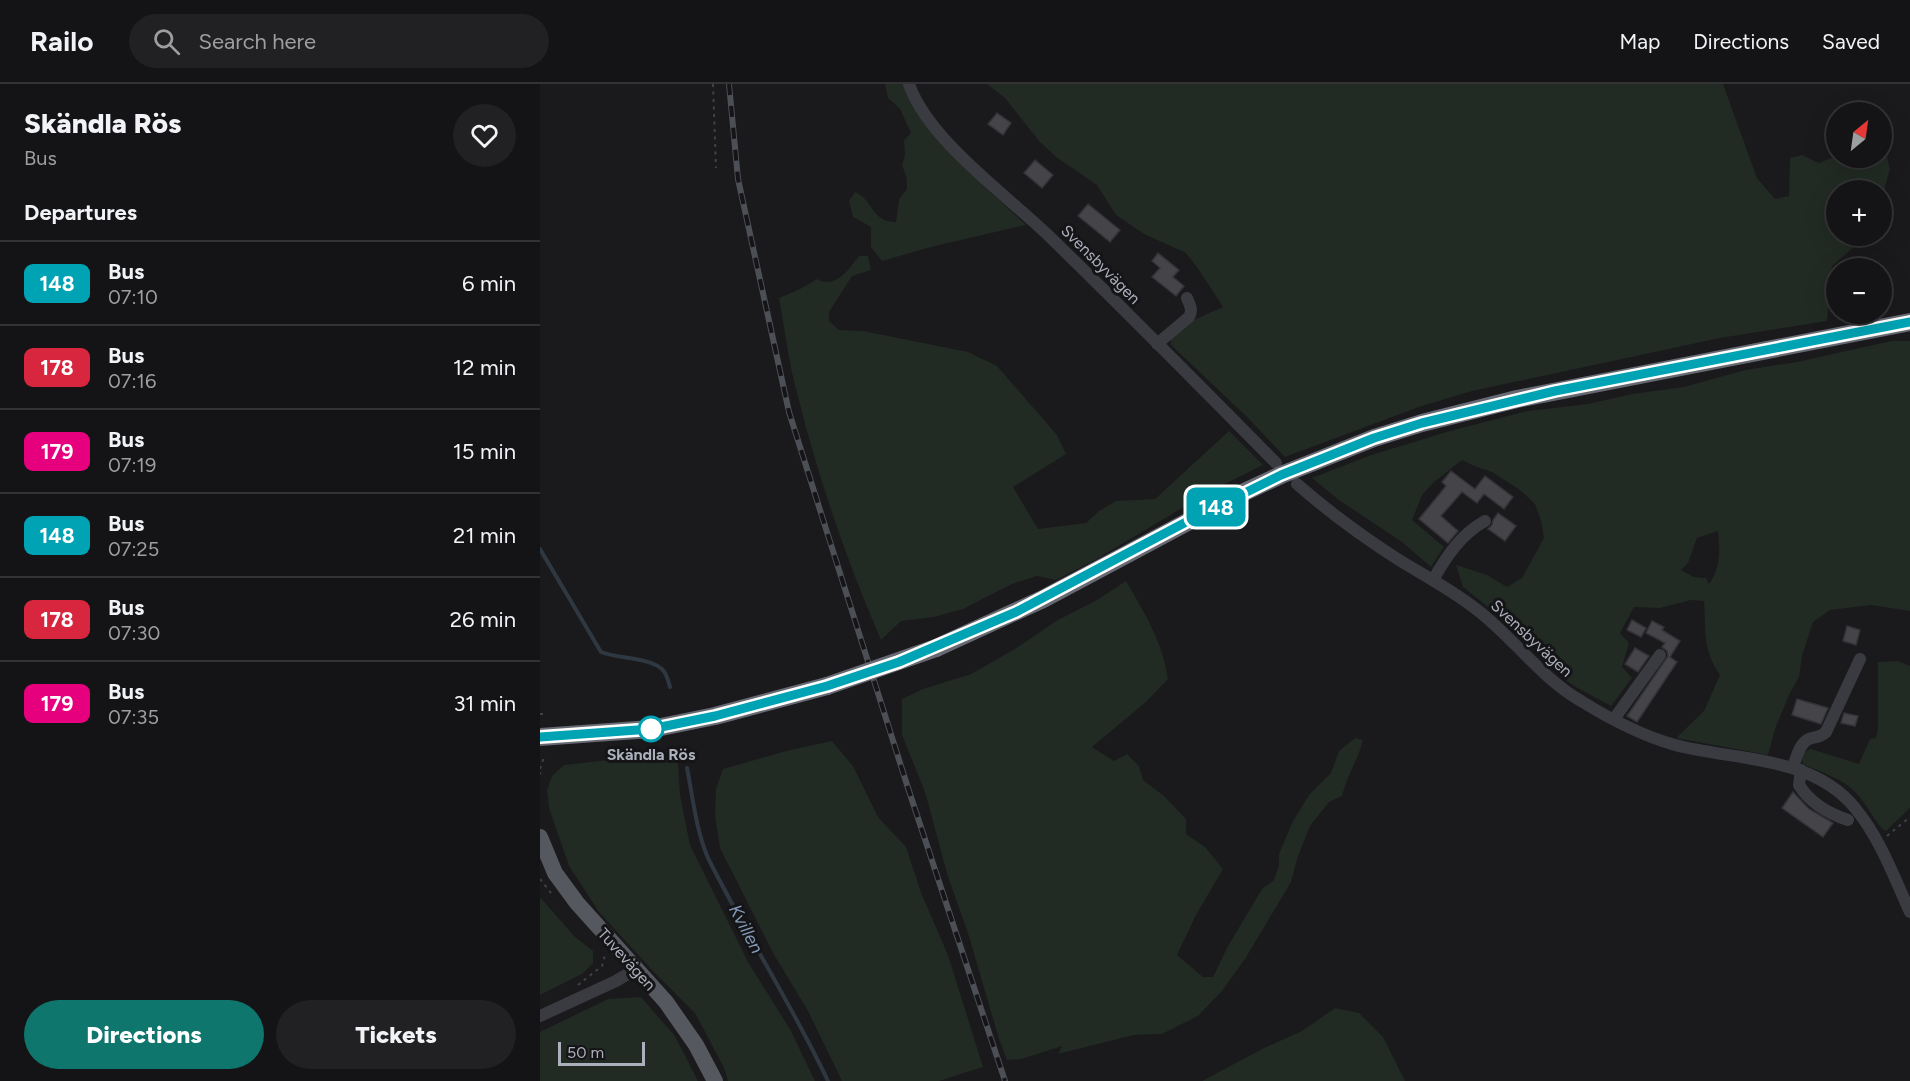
<!DOCTYPE html>
<meta charset="utf-8">
<style>
:root{--surface:#141315;--page:#212022;--text:#f1f3f6;--muted:#9d9ea0;--line:#333234;--accent:#0f766e}
body{margin:0;font-family:Figtree,sans-serif;background:var(--page);color:var(--text);height:100vh;display:flex;flex-direction:column;font-size:22px;white-space:nowrap}
*{box-sizing:border-box;margin:0}
p{font-size:20px;color:var(--muted)}
.icon{flex:none;width:33px;height:33px;fill:none;stroke:currentColor;stroke-width:2;stroke-linecap:round;stroke-linejoin:round}
.map{position:relative;flex:1;overflow:hidden}
.sheet{display:flex;flex-direction:column;background:var(--surface);width:540px}
.sheet>*{flex:none}
.badge{padding:0 12px;border-radius:9px;font-size:21px;line-height:39px}
.needle{width:39px;rotate:29deg}
.tools{position:absolute;left:1286px;top:18px;display:grid;gap:12px}
.tools a{display:grid;place-items:center;width:66px;height:66px;border-radius:50%;background:var(--surface);box-shadow:0 6px 24px #0002,0 0 0 2px var(--line);font-size:30px}
.scale{position:absolute;left:18px;bottom:15px;width:87px;box-sizing:border-box;padding-left:6px;border:3px solid #acb0bc;border-top:0;font-size:16px;line-height:21px;white-space:nowrap;color:#acb0bc;-webkit-text-stroke:4px #151417;paint-order:stroke}
.map>.badge{position:absolute;translate:-50% -50%;box-shadow:0 0 0 3px #fff}
h2{padding:0 24px;font-size:22px;line-height:54px}
.round{display:grid;place-items:center;flex:none;width:63px;height:63px;border-radius:32px;background:var(--page)}
.overview{display:flex;align-items:center;justify-content:space-between;height:102px;padding:0 24px}
h1{font-size:28px;font-weight:800;line-height:45px}
.primary-button{display:flex;gap:12px;margin-top:auto;padding:12px 24px}
.primary-button a{flex:1;height:69px;border-radius:36px;background:var(--accent);color:#fff;font-size:24px;font-weight:800;line-height:69px;text-align:center}
.primary-button a+a{background:var(--page);color:var(--text)}
ul{padding:0;list-style:none}
li{display:flex;align-items:center;gap:18px;height:84px;padding:0 24px;border-top:2px solid var(--line)}
li div{flex:1}
li b{display:block;font-size:22px}
li em{font-style:normal}
li .badge{min-width:66px;font-weight:700;text-align:center}
header{display:flex;align-items:center;gap:36px;box-sizing:border-box;height:84px;padding:0 30px;background:var(--surface);border-bottom:2px solid var(--line)}
header strong{font-size:28px}
nav{display:flex;gap:33px;margin-inline-start:auto;font-size:21px}
.search{width:420px;height:54px;background:var(--page);display:flex;align-items:center;gap:15px;box-sizing:border-box;padding:0 21px;border-radius:33px;color:var(--muted);font-size:22px}
main{display:flex;flex:1;min-height:0}
.map>svg:first-child{display:block}
.green{fill:#212a23;fill-rule:evenodd}
.lines{fill:none;stroke-linecap:round;stroke-linejoin:round}
.stream{stroke:#2f3841;stroke-width:4}
.building{fill:#444449;stroke:#343338;stroke-width:1.5}
.path{stroke:#404248;stroke-width:2;stroke-dasharray:3 4.5;stroke-linecap:butt}
.minor{stroke:#3a3b41;stroke-width:12}
.major{stroke:#565860;stroke-width:16}
.highway{stroke:#666972;stroke-width:18}
.rail-casing{stroke:#4d4f56;stroke-width:6}
.rail{stroke:#151417;stroke-width:4;stroke-dasharray:11;stroke-linecap:butt}
.highway-bridge{stroke:#666972;stroke-width:18}
.line-casing{stroke:#fff;stroke-width:14}
.line{stroke:#00a3b4;stroke-width:9}
.stop-dot{fill:#fff;stroke:#00a3b4;stroke-width:3}
.labels{text-anchor:middle;stroke-width:6;stroke-linejoin:round;paint-order:stroke}
.street-label{font-size:16px;fill:#acb0bc;stroke:#151417}
.stop-label{font-size:16px;font-weight:bold;fill:#acb0bc;stroke:#151417}
.water-label{font-size:18px;font-style:italic;fill:#829bb7;stroke:#151417}
</style>
<header>
<strong>Railo</strong>
<div class="search"><svg class="icon" aria-label="search" viewBox="0 0 24 24"><circle cx="10" cy="10" r="6"/><path d="M15 15l6 6"/></svg>Search here</div>
<nav><a>Map</a><a>Directions</a><a>Saved</a></nav>
</header>
<main>
<section class="sheet">
<div class="overview"><div><h1>Skändla Rös</h1><p>Bus</p></div><a class="round"><svg class="icon" aria-label="heart" viewBox="0 0 24 24"><path d="M12 20l-8-8c-3-5 5-10 8-4 3-6 11-1 8 4z"/></svg></a></div>
<h2>Departures</h2>
<ul>
<li><span class="badge" style="background:#00a3b4;color:#fff">148</span><div><b>Bus</b><p>07:10</p></div><em>6 min</em></li>
<li><span class="badge" style="background:#d7263d;color:#fff">178</span><div><b>Bus</b><p>07:16</p></div><em>12 min</em></li>
<li><span class="badge" style="background:#e6007e;color:#fff">179</span><div><b>Bus</b><p>07:19</p></div><em>15 min</em></li>
<li><span class="badge" style="background:#00a3b4;color:#fff">148</span><div><b>Bus</b><p>07:25</p></div><em>21 min</em></li>
<li><span class="badge" style="background:#d7263d;color:#fff">178</span><div><b>Bus</b><p>07:30</p></div><em>26 min</em></li>
<li><span class="badge" style="background:#e6007e;color:#fff">179</span><div><b>Bus</b><p>07:35</p></div><em>31 min</em></li>
</ul>
<div class="primary-button"><a>Directions</a><a>Tickets</a></div>
</section>
<div class="map">
<svg width="1370" height="997" viewBox="0 0 1370 997">
<rect width="100%" height="100%" fill="#1a191c"/>
<path class="green" d="M345,0H366L444,102L486,141L395,162L342,177L331,163V143L313,133L309,117L315,108C334,116 331,138 356,138L359,115L367,105V95L362,81L365,71L364,56L371,49L360,25L348,14Z
M447,0H1183L1217,94L1235,115L1249,112L1250,74L1262,71L1279,79L1296,72L1341,74V66L1346,68L1350,85L1341,117V106H1296V152H1327L1292,182L1287,237L1180,254L932,307L879,323L745,373L708,334L631,261L630,248L658,234L683,223L661,189L646,169L604,150L576,131L557,101L516,73L499,57L465,14Z
M319,172H328L331,186L312,192L289,228V237L299,246L323,247L428,268L457,282L517,351L526,370L473,403L498,445L546,439L559,427L576,417L615,415L689,347L723,381L669,408L555,476L516,496L497,492L472,500L423,525L394,533L361,537L341,556C307,478 279,396 258,313C249,281 245,247 239,214L260,205L277,195C296,205 308,186 319,172Z
M1351,257H1370V527L1331,521L1290,526L1273,538L1262,572L1259,593L1249,611L1235,645L1228,671L1136,654L1164,627L1180,591C1162,565 1166,546 1164,517L1151,516L1120,524L1094,523L1080,549L1089,559L1082,583L1092,594L1071,622L1034,602L1017,589L992,558L923,503L916,481L947,491L967,503L982,494L1004,454L1001,437L995,420L980,406L952,388L934,382L922,376L893,399L882,411L872,436L904,463L891,483L862,458L799,416L772,394L831,371L910,347L987,327L1048,320L1092,310L1144,303L1205,286L1257,278ZM1178,447C1180,467 1181,483 1169,500L1166,494L1154,493L1141,486L1148,479L1157,454Z
M586,497C604,528 623,558 628,595L606,618L552,663L574,677L587,670L599,682L603,696L624,712L646,735V750L665,763L683,785L656,831L637,871L663,893H673L688,862L722,805L734,796L739,781V770L753,737L769,711L791,689L799,667L815,654L823,656C818,676 807,692 802,712L789,718L770,742L757,775L751,798L705,875L682,907L658,932L622,950L594,951L518,970L522,962L482,975L467,976L459,955L427,846L408,793L385,708L362,651V615L383,605L431,590L478,563L516,537L557,516Z
M1358,577L1370,582V724L1346,747C1338,744 1326,719 1317,710C1304,695 1281,688 1263,680L1262,675L1265,668L1271,665L1319,680L1330,655L1336,654L1338,645V578Z
M292,657L313,682L338,733L366,763L382,811L408,871L443,983L399,997H302L268,927L233,869L180,764L175,732L176,705L183,685L250,666Z
M137,665L140,711L150,761L208,878L250,945L275,997H188L184,984L155,929L111,885L59,828L29,782L9,724L7,706L12,692L24,681L86,674Z
M0,813L34,852L53,867V879L42,890L0,911Z
M101,913L135,952L158,997H0V948L68,915Z
M795,924L819,929L843,953L865,997H662L724,964L762,947Z"/>
<g class="lines">
<path class="stream" d="M0,465L61,568C78,575 108,573 122,585C127,590 128,596 130,603
M147,684C153,714 156,746 168,774C206,850 252,921 288,997"/>
</g>
<path class="building" d="M457,29L471,39L463,51L448,40Z
M495,76L513,91L502,104L484,89Z
M548,120L580,146L570,158L538,132Z
M618,169L639,186L633,193L644,202L636,212L612,193L620,184L612,177Z
M911,387L935,405L945,392L973,413L964,425L944,410L937,419L922,408L901,432L918,447L908,459L879,435L906,402L902,398Z
M958,429L976,442L965,457L948,445L952,441L953,436Z
M1092,536L1106,544L1101,553L1087,546Z
M1112,537L1124,543L1122,546L1140,557L1130,573L1137,578L1097,638L1087,632L1128,572L1127,567L1122,563L1125,559L1106,549Z
M1307,542L1320,546L1316,561L1303,557Z
M1095,564L1109,572L1098,588L1085,580Z
M1257,615L1288,624L1281,640L1252,631Z
M1304,629L1318,632L1315,642L1301,639Z
M1253,708L1269,725L1293,739L1283,753L1242,724Z"/>
<g class="lines">
<path class="path" d="M173,0L176,84
M0,630H3V632
M0,685L4,673
M0,689L1,690
M1347,752L1370,733
M0,795L11,809
M38,901L62,882L65,871"/>
<path class="minor" d="M369,0C388,56 468,112 510,153C586,227 661,303 736,379
M617,260L649,233C653,226 650,221 647,214
M757,400C789,428 823,453 859,476C885,492 912,506 936,525C973,553 1000,593 1041,617C1070,635 1103,652 1135,661C1196,677 1272,671 1315,724C1340,754 1354,793 1370,828
M893,496C906,473 921,450 945,437
M1074,635L1120,571
M1253,683C1256,675 1259,661 1267,656C1274,652 1279,655 1286,648L1320,575
M1261,686L1259,701C1270,719 1287,729 1308,736
M0,932L76,897L96,885"/>
<path class="major" d="M0,753L15,789L37,819L126,918L156,961L175,997"/>
<path class="highway" d="M396,564L503,515L698,411L741,391L834,354L882,339L977,315L1370,238
M0,653L111,645L175,632L287,602"/>
<defs>
<path id="rail" d="M189,0L198,95L249,328L368,704L465,997"/>
</defs>
<use href="#rail" class="rail-casing"/>
<use href="#rail" class="rail"/>
<path class="highway-bridge" d="M287,602L396,564"/>
</g>
<g class="lines">
<defs>
<path id="line" d="M0,653L111,645L175,632L287,602L359,578L476,528L648,437L741,391L834,354L882,339L1015,307L1370,238"/>
</defs>
<use href="#line" class="line-casing"/>
<use href="#line" class="line"/>
</g>
<circle class="stop-dot" cx="111" cy="645" r="12"/>
<g class="labels">
<g class="street-label">
<text transform="translate(561 180) rotate(45)" y="6">Svensbyvägen</text>
<text transform="translate(992 554) rotate(43)" y="6">Svensbyvägen</text>
<text transform="translate(87 875) rotate(48)" y="6">Tuvevägen</text>
</g>
<g class="stop-label">
<text x="111" y="676">Skändla Rös</text>
</g>
<g class="water-label">
<text transform="translate(206 845) rotate(62)" y="6">Kvillen</text>
</g>
</g>
</svg>
<div class="tools">
<a><svg class="needle" viewBox="-14 -14 28 28"><path d="M0-13l5 13h-10z" fill="#e53935"/><path d="M0 13l5-13h-10z" fill="#9d9ea0"/></svg></a>
<a>+</a>
<a>−</a>
</div>
<div class="scale">50 m</div>
<b class="badge" style="left:676px;top:423px;background:#00a3b4;color:#fff">148</b>
</div>
</main>
